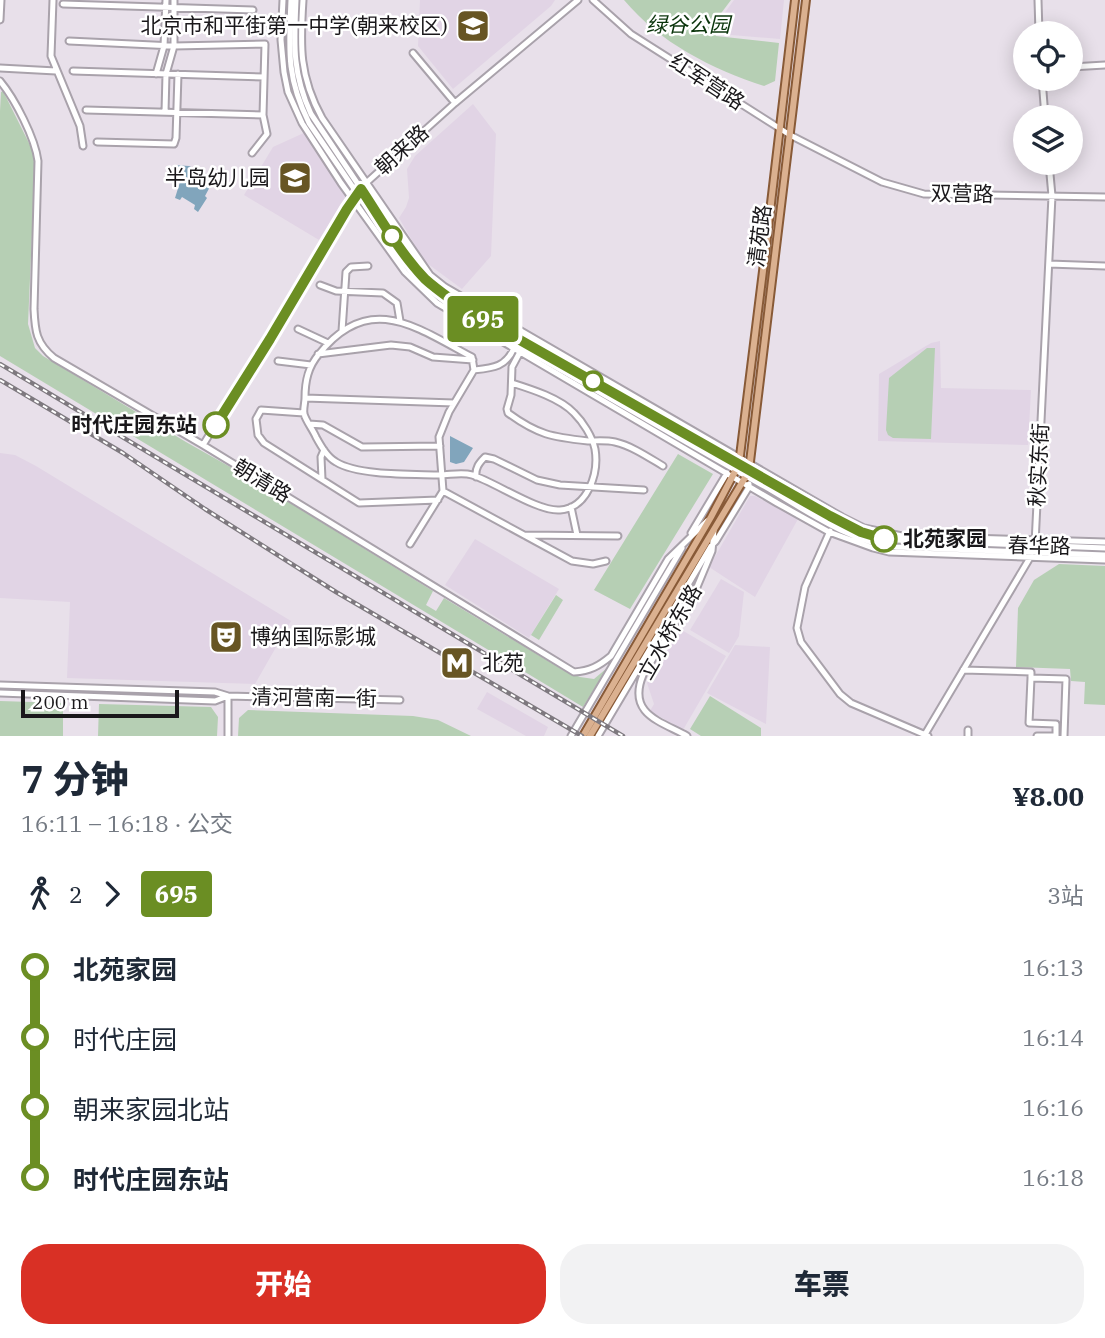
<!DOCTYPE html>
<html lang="zh">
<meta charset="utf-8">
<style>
:root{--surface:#fff;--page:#f2f2f3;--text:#1f2937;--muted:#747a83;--accent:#d93025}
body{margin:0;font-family:"IBM Plex Serif","Noto Sans SC",serif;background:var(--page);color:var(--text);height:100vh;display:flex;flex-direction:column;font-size:26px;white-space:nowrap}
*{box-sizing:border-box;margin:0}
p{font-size:23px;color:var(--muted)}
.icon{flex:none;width:38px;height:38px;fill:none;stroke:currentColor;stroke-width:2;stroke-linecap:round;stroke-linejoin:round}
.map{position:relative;height:736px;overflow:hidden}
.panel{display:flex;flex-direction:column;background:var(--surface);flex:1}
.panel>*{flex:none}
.badge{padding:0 14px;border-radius:5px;font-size:24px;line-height:46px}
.fabs{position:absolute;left:1013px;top:21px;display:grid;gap:14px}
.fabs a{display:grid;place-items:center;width:70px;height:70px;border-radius:50%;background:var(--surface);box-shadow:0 4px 18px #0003;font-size:35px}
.scale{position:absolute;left:21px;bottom:18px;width:158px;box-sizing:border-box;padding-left:7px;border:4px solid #1a181b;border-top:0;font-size:19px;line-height:24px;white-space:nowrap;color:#1a181b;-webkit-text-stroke:5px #fff;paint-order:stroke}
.map>.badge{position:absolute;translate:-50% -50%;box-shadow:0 0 0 4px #fff}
.legs{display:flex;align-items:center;gap:10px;height:77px;padding:0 21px;font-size:23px}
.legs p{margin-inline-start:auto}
.summary{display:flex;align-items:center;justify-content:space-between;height:119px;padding:0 21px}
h1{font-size:38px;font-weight:800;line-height:52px}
.cta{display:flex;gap:14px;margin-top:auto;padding:14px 21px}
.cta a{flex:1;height:80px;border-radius:28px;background:var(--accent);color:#fff;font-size:28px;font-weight:800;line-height:80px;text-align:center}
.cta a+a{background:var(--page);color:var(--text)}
ul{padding:0 21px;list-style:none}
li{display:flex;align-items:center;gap:24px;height:70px;font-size:26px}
li i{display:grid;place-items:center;width:10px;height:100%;margin:0 9px;background:currentColor}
li i::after{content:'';width:18px;height:18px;margin:-9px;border:5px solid;border-radius:50%;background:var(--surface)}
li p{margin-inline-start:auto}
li:first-child i{background:linear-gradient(#0000 50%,currentColor 0)}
li:last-child i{background:linear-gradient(currentColor 50%,#0000 0)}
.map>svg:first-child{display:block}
.built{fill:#e1d4e5}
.green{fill:#b6cfb4}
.water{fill:#81a5bc}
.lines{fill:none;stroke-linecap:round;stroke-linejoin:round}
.minor-casing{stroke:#a9a2ab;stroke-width:9}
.major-casing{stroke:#885a37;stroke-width:10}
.minor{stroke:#fff;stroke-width:5}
.major{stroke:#dbb190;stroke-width:6}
.rail-casing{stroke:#7e797f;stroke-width:4.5}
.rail{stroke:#fff;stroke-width:2;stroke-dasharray:5;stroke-linecap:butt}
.line-1-casing{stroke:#fff;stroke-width:16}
.line-1{stroke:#6b8e23;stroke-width:10}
.stop-1-dot{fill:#fff;stroke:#6b8e23;stroke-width:3.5}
.labels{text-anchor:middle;stroke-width:5;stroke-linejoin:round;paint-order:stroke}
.park-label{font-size:21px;font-style:italic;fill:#09330a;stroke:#fff}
.poi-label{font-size:21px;fill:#1a181b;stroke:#fff;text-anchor:end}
.street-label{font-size:21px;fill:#1a181b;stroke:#fff}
.stop-label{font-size:21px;font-weight:bold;fill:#1a181b;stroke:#fff;text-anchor:end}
</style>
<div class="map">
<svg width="1105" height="736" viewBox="0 0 1105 736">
<rect width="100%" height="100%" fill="#e8e0ea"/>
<path class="built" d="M420,0H555L551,6L453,89L418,46Z
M734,0H784L780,39L719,34L716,25Z
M473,104L496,134L491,256L462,289L424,261L399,218L406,207L409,198L407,169L415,156Z
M306,132L347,195L319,240L244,195L273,147Z
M940,341L941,388L1031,390L1028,445L878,441L879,374L931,343Z
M0,453L15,455L36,466L291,621L255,684L67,678L70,602L0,598Z
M750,496H755L798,519L755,597L709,567Z
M475,539L559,589L529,638L445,585Z
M721,579L744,592L739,636L729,653L690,630Z
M680,629L726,656L683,730L650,711L654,704L647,683Z
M735,645L770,647L766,724L707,693Z
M487,692L548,727L544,736H526L477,709Z"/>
<path class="green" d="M624,0H731L713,24L716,36L779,43L775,81L764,86C712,69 660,43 624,0Z
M3,91L33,151L35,164L28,324L35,348L43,356L186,442L248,477L433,591L426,605L436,611L444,598L563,670L580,677L594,679L607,668L583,707L0,356V111L1,92Z
M927,348H935L931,439L893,438L888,435L886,430L889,378Z
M678,454L713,474L630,609L594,590Z
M1059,564L1105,566V705L1084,704L1085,682L1071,681L1070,669L1016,667L1018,608L1034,580Z
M556,595L563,600L539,640L531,635Z
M710,696L761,728V736H701L690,729Z
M0,701L63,703V736H0Z
M99,704L211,707L218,717L217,736H98Z
M248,710L413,716L438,720L471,736H238L239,718Z"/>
<path class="water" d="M174,165L189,166L217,180L214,183H212L205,196L207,198L198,212L194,209L195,205L182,197L180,200L175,198L180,182Z
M450,436L473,448L464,462L456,464L450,462Z"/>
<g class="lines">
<defs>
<path id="minor" d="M53,0L51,56L80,126L83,146
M283,0L281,40L284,72L288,92L302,123L341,183L405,272L437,303L777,503L829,532L873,548L889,552L1105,560
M291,0C289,49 286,77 309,123L402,259C419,281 435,294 457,310C559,368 660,428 762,485C803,508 848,542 896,547L1105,555
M296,0C294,44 292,73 311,114L406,256C422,276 439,291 460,306L830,516L869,535L896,540L1105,548
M303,0C300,46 299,76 322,118L430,275L445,287L842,517L864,528L902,536L1105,542
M593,0L631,34L790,135L882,182L924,194L1105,197
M1038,0L1039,33
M63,4L253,10
M0,20L1,0
M69,41L174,46L265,44L263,115L267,134L252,153
M413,53L455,103
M1071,67L1105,65
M0,68L56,71
M73,71L264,77
M156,74L164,46L166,0
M1042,79L1045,117
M0,81C15,99 35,138 38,161L34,309C35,331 36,343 54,358L203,445L574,672C590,671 599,666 611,656L668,559L707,521
M86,110L263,115
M165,112L166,74L174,46V0
M97,142L174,144L176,138L178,74
M365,184L455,103L578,0
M1049,264L1105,266
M320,285L336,291L383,293L397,303L400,321
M298,329L328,343
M342,331L346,272L351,267L368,266
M520,352L512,367L511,395L507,409L508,413C538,435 552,437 588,441C597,441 606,440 615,442C632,446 648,457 663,466
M318,354L391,345L410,347L433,357L473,360
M278,361L311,365
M474,370L472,357C416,327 369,291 319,354C308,367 305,381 305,398C305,403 303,409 304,414C306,421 313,430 316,437C321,446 327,457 336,462C359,476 413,474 440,475C450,475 462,472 472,475C495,482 538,512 560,510C588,508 599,473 595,449C592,436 583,422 574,413C560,398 531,389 512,383
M305,398L454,403
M304,413L261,410L256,419L258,435L264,443L359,503L438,500
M309,424L323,425L362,447L440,446
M203,445L355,197
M476,477C475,468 479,463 485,457L494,459L537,480L560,485L644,490
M322,479L321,457L324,450
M443,491L572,561L593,564L606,561
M571,507L577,535
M830,531L805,587L797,628L801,642L840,694L851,703L928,736
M691,533L727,473
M524,535L618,536
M410,544L443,491L439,437L449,412L474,370C493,368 506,367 514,348
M1035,544L1052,196L1049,163
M963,670L1031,672V678L1066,679L1064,736
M1031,678L1029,723L1056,724V736H1037
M0,685L215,692L228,696L400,700
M0,693L215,701L228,696
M228,736V696
M571,736L682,548
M598,736L711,546L716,541L749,487V484
M687,736C660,721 627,714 643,675L697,587L712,551L714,530
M924,736L1031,556
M968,736V730"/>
<path id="major" d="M583,736L711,517L739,464L763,271L795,0
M590,736L746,476L749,470L806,0"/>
</defs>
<use href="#minor" class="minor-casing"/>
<use href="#major" class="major-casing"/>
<use href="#minor" class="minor"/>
<use href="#major" class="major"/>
<defs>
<path id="rail" d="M0,364L623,736
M0,380L123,453L205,509L336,592L582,736"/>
</defs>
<use href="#rail" class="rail-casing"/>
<use href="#rail" class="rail"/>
</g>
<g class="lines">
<defs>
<path id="line-1" d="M216,425L270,339L347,209L361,189C381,219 400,253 425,279C436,289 448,297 460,306L830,516L861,532L884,539"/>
</defs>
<use href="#line-1" class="line-1-casing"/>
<use href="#line-1" class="line-1"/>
</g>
<defs>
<symbol id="school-square" viewBox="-11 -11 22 22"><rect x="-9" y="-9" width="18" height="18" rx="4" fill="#675523" stroke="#fff"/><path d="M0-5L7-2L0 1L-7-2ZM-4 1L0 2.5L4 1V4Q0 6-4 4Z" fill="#fff"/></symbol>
<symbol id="theatre-square" viewBox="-11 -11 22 22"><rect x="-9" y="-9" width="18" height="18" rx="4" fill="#675523" stroke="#fff"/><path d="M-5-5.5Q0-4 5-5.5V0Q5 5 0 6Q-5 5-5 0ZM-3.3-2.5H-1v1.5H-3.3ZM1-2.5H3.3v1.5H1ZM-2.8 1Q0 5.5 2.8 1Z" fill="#fff"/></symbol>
<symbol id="metro-square" viewBox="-11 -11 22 22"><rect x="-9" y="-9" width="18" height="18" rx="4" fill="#675523" stroke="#fff"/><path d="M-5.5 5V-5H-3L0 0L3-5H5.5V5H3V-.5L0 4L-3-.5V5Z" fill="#fff"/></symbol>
</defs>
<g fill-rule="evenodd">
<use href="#school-square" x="454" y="7" width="38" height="38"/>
<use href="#school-square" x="276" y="159" width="38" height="38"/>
<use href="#theatre-square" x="207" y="618" width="38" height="38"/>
<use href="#metro-square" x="438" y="644" width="38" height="38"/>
</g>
<g class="stop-1-dot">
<circle cx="392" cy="236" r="9"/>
<circle cx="593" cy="381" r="9"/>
<circle cx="216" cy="425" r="12"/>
<circle cx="884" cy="539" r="12"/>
</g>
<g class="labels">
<g class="park-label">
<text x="688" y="32">绿谷公园</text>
</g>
<g class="poi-label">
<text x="448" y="33">北京市和平街第一中学(朝来校区)</text>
<text x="270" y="185">半岛幼儿园</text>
<text x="250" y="644" text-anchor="start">博纳国际影城</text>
<text x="482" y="670" text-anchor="start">北苑</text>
</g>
<g class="street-label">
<text transform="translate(707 82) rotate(33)" y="7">红军营路</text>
<text transform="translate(402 150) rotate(-42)" y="7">朝来路</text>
<text transform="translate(962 194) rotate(1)" y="7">双营路</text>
<text transform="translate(760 236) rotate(-83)" y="7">清苑路</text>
<text transform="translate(1039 465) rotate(-87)" y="7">秋实东街</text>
<text transform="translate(262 481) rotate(31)" y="7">朝清路</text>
<text transform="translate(1039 546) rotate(1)" y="7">春华路</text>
<text transform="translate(670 632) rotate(-60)" y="7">立水桥东路</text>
<text transform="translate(314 698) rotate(1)" y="7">清河营南一街</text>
</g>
<g class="stop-label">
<text x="197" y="432">时代庄园东站</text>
<text x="903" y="546" text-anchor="start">北苑家园</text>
</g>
</g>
</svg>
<div class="fabs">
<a><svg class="icon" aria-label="locate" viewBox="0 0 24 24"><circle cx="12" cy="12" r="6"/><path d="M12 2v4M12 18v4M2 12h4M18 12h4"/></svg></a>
<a><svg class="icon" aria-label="layers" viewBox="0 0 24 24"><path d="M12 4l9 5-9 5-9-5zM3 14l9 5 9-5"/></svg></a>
</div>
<div class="scale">200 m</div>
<b class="badge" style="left:483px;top:319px;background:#6b8e23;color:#fff">695</b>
</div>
<section class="panel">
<div class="summary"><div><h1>7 分钟</h1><p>16:11 – 16:18 · 公交</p></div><b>¥8.00</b></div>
<div class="legs"><svg class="icon" aria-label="walk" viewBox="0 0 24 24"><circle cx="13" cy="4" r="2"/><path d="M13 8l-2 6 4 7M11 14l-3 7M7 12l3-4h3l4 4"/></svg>2<svg class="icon" aria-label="forward" viewBox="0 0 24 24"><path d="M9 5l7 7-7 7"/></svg><b class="badge" style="background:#6b8e23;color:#fff">695</b><p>3站</p></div>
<ul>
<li><i style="color:#6b8e23"></i><b>北苑家园</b><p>16:13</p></li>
<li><i style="color:#6b8e23"></i><span>时代庄园</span><p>16:14</p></li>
<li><i style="color:#6b8e23"></i><span>朝来家园北站</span><p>16:16</p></li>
<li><i style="color:#6b8e23"></i><b>时代庄园东站</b><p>16:18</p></li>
</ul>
<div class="cta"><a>开始</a><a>车票</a></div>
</section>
